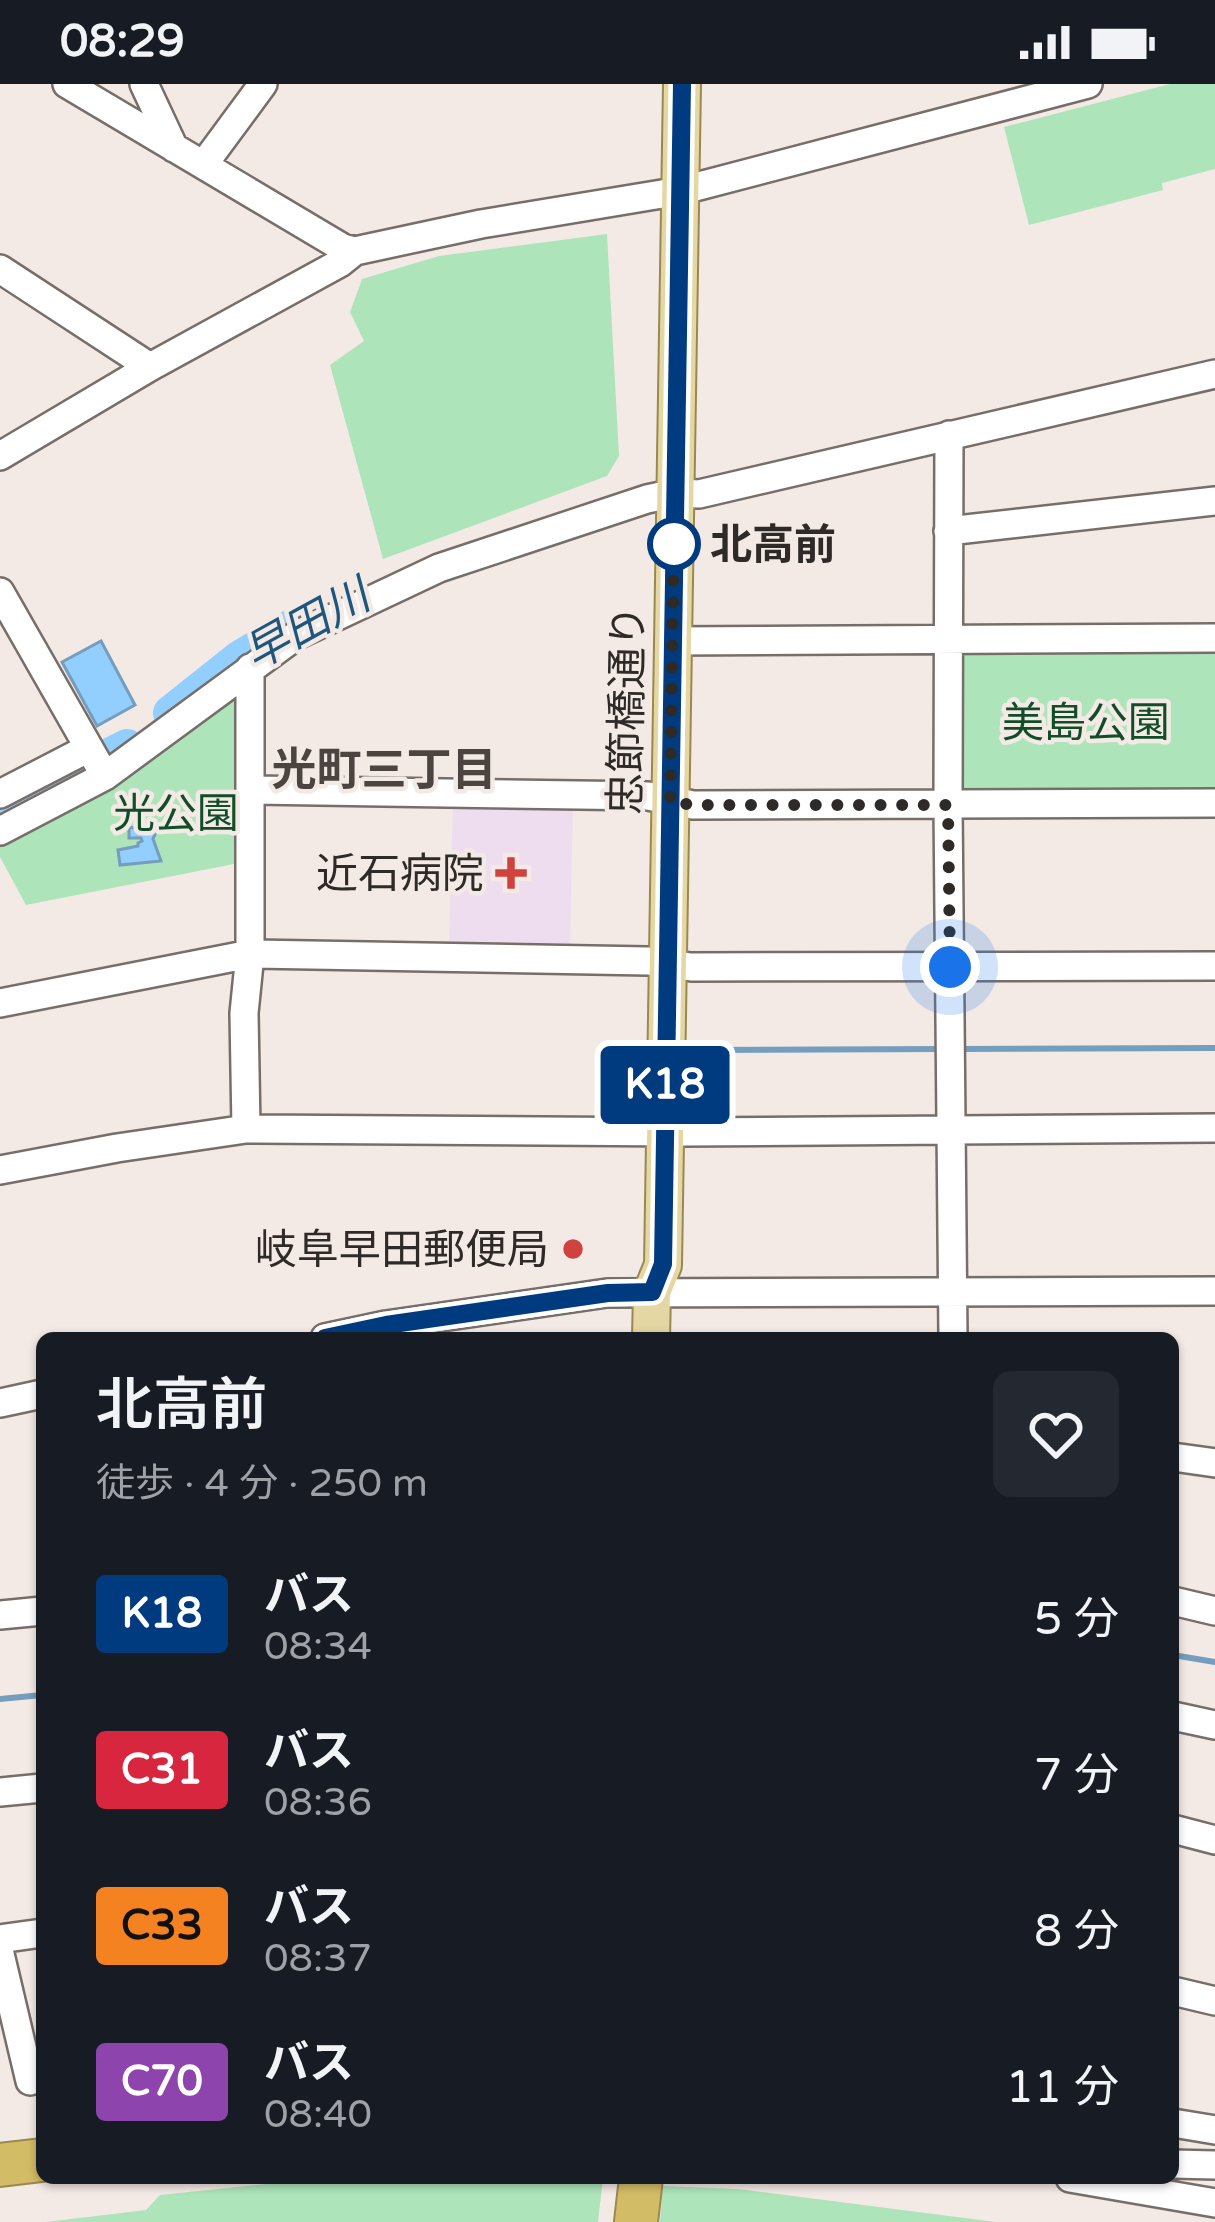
<!DOCTYPE html>
<html lang="ja">
<meta charset="utf-8">
<style>
:root{--surface:#171b24;--page:#242831;--text:#f1f3f6;--muted:#9ea1a6}
body{margin:0;font-family:"Varela Round","Noto Sans JP",sans-serif;background:var(--page);color:var(--text);height:100vh;display:flex;flex-direction:column;font-size:45px;white-space:nowrap}
*{box-sizing:border-box;margin:0}
p{font-size:39px;color:var(--muted)}
.icon{flex:none;width:66px;height:66px;fill:none;stroke:currentColor;stroke-width:2;stroke-linecap:round;stroke-linejoin:round}
.map{position:relative;flex:1;overflow:hidden}
.details{position:absolute;left:36px;top:1248px;width:1143px;height:852px;display:flex;flex-direction:column;background:var(--surface);border-radius:18px;box-shadow:0 3px 9px #0004}
.details>*{flex:none}
.badge{padding:0 24px;border-radius:9px;font-size:42px;line-height:78px}
.you{position:absolute;width:60px;height:60px;margin:-30px;border:9px solid #fff;border-radius:50%;background:#1a73e8;box-shadow:0 0 0 18px #1a73e833}
.map>.badge{position:absolute;translate:-50% -50%;box-shadow:0 0 0 6px #fff}
.round{display:grid;place-items:center;flex:none;width:126px;height:126px;border-radius:18px;background:var(--page)}
.head{display:flex;align-items:center;justify-content:space-between;height:204px;padding:0 60px}
h1{font-size:57px;font-weight:600;line-height:90px}
ul{padding:0;list-style:none}
li{display:flex;align-items:center;gap:36px;height:156px;padding:0 60px}
li div{flex:1}
li b{display:block;font-size:45px}
li em{font-style:normal}
li .badge{min-width:132px;font-weight:700;text-align:center}
.status{display:flex;justify-content:space-between;align-items:center;height:84px;padding:0 60px;background:var(--surface);direction:ltr}
.status svg{height:33px;fill:currentColor}
.map>svg:first-child{display:block}
.medical{fill:#edddef}
.green{fill:#ade4ba}
.water{fill:#92cefe;stroke:#749dbe;stroke-width:3}
.lines{fill:none;stroke-linecap:round;stroke-linejoin:round}
.stream{stroke:#749dbe;stroke-width:6}
.river{stroke:#92cefe;stroke-width:36}
.minor-casing{stroke:#776e69;stroke-width:32}
.major-casing{stroke:#998950;stroke-width:40}
.highway-casing{stroke:#998950;stroke-width:46}
.minor{stroke:#fff;stroke-width:27}
.major{stroke:#e5d7a3;stroke-width:36}
.highway{stroke:#d3bc66;stroke-width:42}
.line-casing{stroke:#fff;stroke-width:27}
.line{stroke:#003b80;stroke-width:18}
.walk{stroke:#2d2a28;stroke-width:12;stroke-dasharray:0 21.6}
.stop-dot{fill:#fff;stroke:#003b80;stroke-width:6}
.poi-dot{fill:#d0423d;stroke:#f4eae5;stroke-width:4.5}
.labels{text-anchor:middle;stroke-width:9;stroke-linejoin:round;paint-order:stroke}
.stop-label{font-size:42px;font-weight:bold;fill:#2d2a28;stroke:#f4eae5;text-anchor:start}
.street-label{font-size:42px;fill:#2d2a28;stroke:#f4eae5}
.park-label{font-size:42px;fill:#114d28;stroke:#f4eae5}
.poi-label{font-size:42px;fill:#2d2a28;stroke:#f4eae5;text-anchor:end}
.water-label{font-size:45px;font-style:italic;fill:#1f567e;stroke:#f4eae5}
.neighbourhood-label{font-size:45px;font-weight:bold;fill:#4c4440;stroke:#f4eae5}
</style>
<div class="status"><b>08:29</b><svg viewBox="0 0 49 12"><path d="M0 12V9h3v3zM5 12V6h3v6zM10 12V3h3v9zM15 12V0h3v12zM26 1h20v11H26zM47 4h2v5h-2z"/></svg></div>
<div class="map">
<svg width="1215" height="2138" viewBox="0 0 1215 2138">
<rect width="100%" height="100%" fill="#f4eae5"/>
<path class="medical" d="M453,713L573,716L570,866L449,863Z"/>
<path class="green" d="M1170,0H1215V85L1162,99L1163,106L1029,141L1004,43Z
M607,150L619,372L607,392L383,475L330,281L364,257L350,228L362,195L439,172Z
M1215,564V709L963,712L957,706L962,565Z
M255,590L239,779L26,821L0,773V758Z
M603,2094L598,2138H46L146,2126L160,2111L323,2094Z
M663,2102L738,2105L996,2138H660Z"/>
<path class="water" d="M101,557L135,621L97,642L62,578Z
M129,743L156,748L153,755L161,777L120,781L118,766L138,762V759L142,757L141,754H129Z"/>
<g class="lines">
<path class="stream" d="M956,965L1215,964
M706,966L943,965
M1173,1571L1215,1578
M0,1615L42,1611"/>
<path class="river" d="M171,629L239,575L292,543
M0,728L127,663"/>
<defs>
<path id="minor" d="M67,0L343,164L355,167
M144,0L174,64
M204,80L263,0
M0,185L150,283
M949,351L948,721L953,1254
M0,372L150,283L340,179L355,167L481,140L680,107L1088,0
M948,447L1215,417
M0,508L105,692
M672,557L1215,554
M250,706L648,712L693,721L1215,719
M0,710L87,665
M0,747L105,692L297,551L439,484L647,415L675,409L699,410L1215,290
M0,919L250,870L648,877L691,883L1215,882
M246,1045L244,929L250,870V584
M0,1086L117,1064L246,1045L683,1048L1215,1044
M325,1254L386,1241L607,1209L1215,1207
M0,1319L42,1310
M1173,1373L1215,1379
M1173,1517L1215,1527
M0,1531L42,1527
M1173,1632L1215,1641
M0,1708L42,1704
M1173,1745L1215,1756
M0,1855L42,1849
M0,1870L30,1997
M1173,1907L1215,1917
M1173,2039L1215,2046
M1173,2080L1215,2081
M1070,2094L1215,2119"/>
<path id="major" d="M651,1254L652,1208L663,1181L682,0"/>
<path id="highway" d="M0,2081L42,2076
M636,2138L641,2094"/>
</defs>
<use href="#minor" class="minor-casing"/>
<use href="#major" class="major-casing"/>
<use href="#highway" class="highway-casing"/>
<use href="#minor" class="minor"/>
<use href="#major" class="major"/>
<use href="#highway" class="highway"/>
</g>
<g class="lines">
<defs>
<path id="line" d="M325,1254L386,1241L608,1209L652,1208L663,1180L682,0"/>
</defs>
<use href="#line" class="line-casing"/>
<use href="#line" class="line"/>
<path class="walk" d="M674,460V446L670,718L693,721H948L950,883"/>
</g>
<circle class="stop-dot" cx="674" cy="460" r="24"/>
<g class="poi-dot">
<path d="M505 771h12v12h12v12h-12v12h-12v-12h-12v-12h12z"/>
<circle cx="573" cy="1165" r="12"/>
</g>
<g class="labels">
<g class="stop-label">
<text x="710" y="475">北高前</text>
</g>
<g class="street-label">
<text transform="translate(626 626) rotate(-89)" y="15">忠節橋通り</text>
</g>
<g class="park-label">
<text x="1086" y="653">美島公園</text>
<text x="176" y="744">光公園</text>
</g>
<g class="poi-label">
<text x="484" y="804">近石病院</text>
<text x="549" y="1180">岐阜早田郵便局</text>
</g>
<g class="water-label">
<text transform="translate(306 540) rotate(-29)" y="16">早田川</text>
</g>
<g class="neighbourhood-label">
<text x="384" y="701">光町三丁目</text>
</g>
</g>
</svg>
<div class="you" style="left:950px;top:883px"></div>
<b class="badge" style="left:665px;top:1001px;background:#003b80;color:#fff">K18</b>
<section class="details">
<div class="head"><div><h1>北高前</h1><p>徒歩 · 4 分 · 250 m</p></div><a class="round"><svg class="icon" aria-label="heart" viewBox="0 0 24 24"><path d="M12 20l-8-8c-3-5 5-10 8-4 3-6 11-1 8 4z"/></svg></a></div>
<ul>
<li><span class="badge" style="background:#003b80;color:#fff">K18</span><div><b>バス</b><p>08:34</p></div><em>5 分</em></li>
<li><span class="badge" style="background:#d7263d;color:#fff">C31</span><div><b>バス</b><p>08:36</p></div><em>7 分</em></li>
<li><span class="badge" style="background:#f58220;color:#111">C33</span><div><b>バス</b><p>08:37</p></div><em>8 分</em></li>
<li><span class="badge" style="background:#8e44ad;color:#fff">C70</span><div><b>バス</b><p>08:40</p></div><em>11 分</em></li>
</ul>
</section>
</div>
